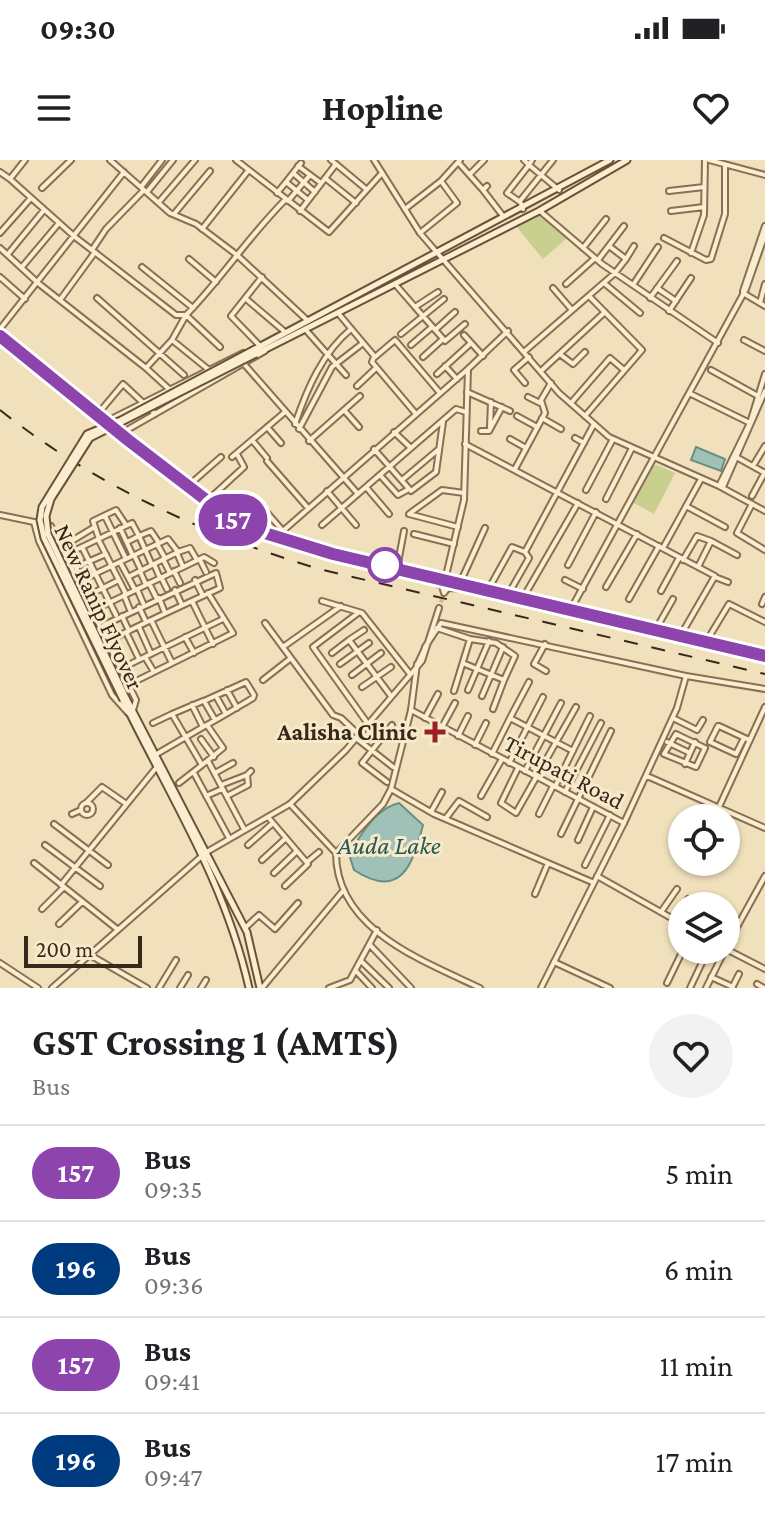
<!DOCTYPE html>
<style>
:root{--surface:#fff;--page:#f2f2f2;--text:#202124;--muted:#757577;--line:#e0e0e0}
body{margin:0;font-family:"Crimson Pro",serif;background:var(--page);color:var(--text);height:100vh;display:flex;flex-direction:column;font-size:30px;white-space:nowrap}
*{box-sizing:border-box;margin:0}
p{font-size:26px;color:var(--muted)}
.icon{flex:none;width:44px;height:44px;fill:none;stroke:currentColor;stroke-width:2;stroke-linecap:round;stroke-linejoin:round}
.map{position:relative;height:828px;overflow:hidden}
.side{display:flex;flex-direction:column;background:var(--surface);flex:1}
.side>*{flex:none}
.badge{padding:0 16px;border-radius:26px;font-size:28px;line-height:52px}
.tools{position:absolute;left:668px;top:644px;display:grid;gap:16px}
.tools a{display:grid;place-items:center;width:72px;height:72px;border-radius:50%;background:var(--surface);box-shadow:0 2px 6px #0004;font-size:40px}
.scale{position:absolute;left:24px;bottom:20px;width:118px;box-sizing:border-box;padding-left:8px;border:4px solid #37281a;border-top:0;font-size:22px;line-height:28px;white-space:nowrap;color:#37281a;-webkit-text-stroke:6px #f7eacb;paint-order:stroke}
.map>.badge{position:absolute;translate:-50% -50%;box-shadow:0 0 0 4px #fff}
.round{display:grid;place-items:center;flex:none;width:84px;height:84px;border-radius:42px;background:var(--page)}
.headline{display:flex;align-items:center;justify-content:space-between;height:136px;padding:0 32px}
h1{font-size:38px;font-weight:700;line-height:60px}
ul{padding:0;list-style:none}
li{display:flex;align-items:center;gap:24px;height:96px;padding:0 32px;border-top:2px solid var(--line)}
li div{flex:1}
li b{display:block;font-size:30px}
li em{font-style:normal}
li .badge{min-width:88px;font-weight:700;text-align:center}
.status{display:flex;justify-content:space-between;align-items:center;height:56px;padding:0 40px;background:var(--surface);direction:ltr}
.status svg{height:22px;fill:currentColor}
header{display:flex;justify-content:space-between;align-items:center;height:104px;padding:0 32px;background:var(--surface);font-size:36px;font-weight:700}
.map>svg:first-child{display:block}
.green{fill:#c8cf8f}
.water{fill:#a0c1b7;stroke:#678f85;stroke-width:2}
.lines{fill:none;stroke-linecap:round;stroke-linejoin:round}
.tertiary-tunnel{stroke:#cbbb9b;stroke-width:4;stroke-dasharray:4 2;stroke-linecap:butt}
.minor-casing{stroke:#897054;stroke-width:8}
.tertiary-casing{stroke:#897054;stroke-width:8}
.secondary-casing{stroke:#6a5138;stroke-width:9}
.minor{stroke:#fbedcf;stroke-width:4}
.tertiary{stroke:#fbedcf;stroke-width:4}
.secondary{stroke:#fbedcf;stroke-width:5}
.rail{stroke:#37281a;stroke-width:2;stroke-dasharray:14 14;stroke-linecap:butt}
.secondary-bridge-casing{stroke:#6a5138;stroke-width:9;stroke-linecap:butt}
.secondary-bridge{stroke:#fbedcf;stroke-width:5}
.line-casing{stroke:#fff;stroke-width:18}
.line{stroke:#8e44ad;stroke-width:12}
.stop-dot{fill:#fff;stroke:#8e44ad;stroke-width:4}
.poi-dot{fill:#9b2022;stroke:#f7eacb;stroke-width:3}
.labels{text-anchor:middle;stroke-width:6;stroke-linejoin:round;paint-order:stroke}
.street-label{font-size:24px;fill:#37281a;stroke:#f7eacb}
.poi-label{font-size:24px;font-weight:bold;fill:#37281a;stroke:#f7eacb;text-anchor:end}
.water-label{font-size:26px;font-style:italic;fill:#285854;stroke:#f7eacb}
</style>
<div class="status"><b>09:30</b><svg viewBox="0 0 49 12"><path d="M0 12V9h3v3zM5 12V6h3v6zM10 12V3h3v9zM15 12V0h3v12zM26 1h20v11H26zM47 4h2v5h-2z"/></svg></div>
<header><svg class="icon" aria-label="menu" viewBox="0 0 24 24"><path d="M4 6h16M4 12h16M4 18h16"/></svg>Hopline<svg class="icon" aria-label="heart" viewBox="0 0 24 24"><path d="M12 20l-8-8c-3-5 5-10 8-4 3-6 11-1 8 4z"/></svg></header>
<div class="map">
<svg width="765" height="828" viewBox="0 0 765 828">
<rect width="100%" height="100%" fill="#f0e0bb"/>
<path class="green" d="M540,54L567,78L543,99L516,66Z
M657,305L675,313L654,354L632,342L652,306Z"/>
<path class="water" d="M696,287L725,299L721,311L691,300Z
M399,643L423,665C413,704 401,741 354,710L349,694C361,674 376,648 399,643Z"/>
<g class="lines">
<path class="tertiary-tunnel" d="M439,448L444,433"/>
<defs>
<path id="minor" d="M25,0L10,19L75,77L176,155H186C222,118 249,76 285,40
M110,0L170,53L196,64L237,95L308,161
M236,0L329,72L382,13
M331,0L366,29
M532,0L529,5L559,30
M709,0L765,15
M458,2L483,30L487,26
M298,6L321,23
M0,12L10,19
M293,13L315,32
M471,13L484,0
M325,18L356,43
M441,21L460,0
M286,22L301,3
M141,27L162,0
M42,28L71,0
M483,30L503,56
M669,31L704,27
M147,32L173,0
M277,33L286,22L308,40
M288,41L310,15
M159,42L195,0
M520,42L507,33L529,5L524,0
M405,49L441,21L457,43L420,73
M523,49L520,41L553,0
M300,51L336,4
M540,51L602,104L718,183
M671,51L704,47
M174,54L210,11
M202,69L248,11
M0,73L30,39
M664,78L706,100L711,99L725,54V5
M0,88L38,123L146,208L172,180L186,155L220,187
M583,88L606,59
M92,90L106,69L144,30
M691,93L704,55L705,0
M8,94L44,50
M189,99L216,122
M626,99L634,86
M598,100L624,66
M22,107L59,63
M142,107L193,148
M0,117L25,139
M604,123L640,153
M395,124L415,147L438,132
M566,124L594,99
M633,125L658,87
M553,128L572,150
M657,128L676,141
M743,131L765,66
M743,133L765,146
M97,138L184,215
M245,138L285,172
M650,138L677,101
M60,140L95,92
M760,143L765,124
M415,147L445,181L465,164
M669,151L691,118
M338,153L375,197L395,180L440,233
M0,169L124,12
M305,169L346,215
M435,170L455,152
M401,174L444,139
M464,175L483,196
M172,180L209,210
M744,180L765,191
M411,185L432,167
M260,186L231,156L262,117
M525,191L615,113L626,99L609,86
M561,195L573,204L585,192
M374,197L372,202L416,254
M423,197L443,179
M245,205L358,334
M445,206L457,219
M146,208L169,229
M711,210L758,236
M541,211L605,152
M437,214L471,183
M525,223L514,210L529,197
M357,226L376,208
M467,232L510,251
M691,234L750,263
M528,237L540,243
M571,243L610,198L624,210
M344,250L359,267
M97,255L123,224L155,254
M517,256L537,267
M585,256L642,190L589,136
M542,258L561,269
M295,264C307,229 322,193 351,169
M267,267L281,283
M490,267L491,242
M299,269L332,207L363,183
M481,271H489L502,247
M394,272L411,288
M575,278L584,283
M510,279L526,288
M252,280L267,298
M309,281L360,236
M465,284L715,416L682,473
M374,289L411,331L436,312L443,262
M232,297L285,252
M738,298L765,313
M267,301L308,348
M753,306L765,286
M515,309L545,253L541,240L551,223
M380,315L398,335L409,329
M402,320L439,289
M188,326L221,297
M366,327L389,354
M586,330L613,279
M327,331L356,365
M752,336L765,312
M255,339L283,371
M606,339L632,288
M207,341L244,307L237,294
M752,344L737,373L765,390
M686,346L725,367
M0,355L34,362
M105,356L126,399
M322,365L456,249L466,252
M458,367L409,354L442,330L464,333
M93,368L65,385L96,448
M120,368L133,396
M414,374L454,384
M276,377L468,209
M98,379L126,434
M99,379L93,361L116,350L126,365
M127,382L139,376L152,405
M157,384L165,398
M82,387L116,455
M663,388L701,319
M177,393L183,407
M65,395L132,363L139,376L151,371L159,383
M134,395L141,410
M163,399L170,413
M200,400L206,412
M683,400L697,376L711,381
M120,402L135,430
M154,404L160,418
M568,405L596,352
M76,407L106,394
M698,407L711,381L737,395
M397,408L404,371
M140,411L146,425
M174,411L180,423
M128,417L178,392
M161,417L167,429
M715,417L728,422
M82,420L168,379L178,392L190,388L197,400
M195,420L203,436
M565,420L583,429
M149,423L156,437
M460,423L485,368
M606,427L637,374
M137,429L143,443
M175,430L182,445
M488,430L512,387L525,392
M661,431L679,398
M509,433L529,398L525,392L594,264
M89,435L119,420
M124,435L130,450
M159,438L165,453
M523,438L578,343
M629,439L659,386
M192,441L213,484
M322,441L362,453L410,514
M762,444L765,437
M139,447L146,462
M571,449L746,129L765,75
M92,451L204,397L214,403
M358,453L313,487L368,564
M122,456L129,471
M151,460L172,503
M265,463L333,555L341,558L359,575
M139,467L151,494
M437,468L470,479L454,531
M656,469L673,439
M126,472L139,499
M185,477L194,493
M109,480H110C146,462 183,445 220,428L216,413L104,465V467L129,519L134,522L233,473L208,433
M349,480L364,470
M706,482L729,444L765,462
M545,484L534,504L546,511
M283,487L341,446
M332,493L349,480L391,536
M145,497L154,512
M340,504L369,483
M465,504L504,520L515,496L496,483L470,479
M122,508L223,459
M352,515L381,493
M263,520L291,498
M362,527L391,507
M227,530L237,548
M468,530L489,481
M216,536L226,554
M482,536L503,487
M192,545L203,567
M493,549L504,520
M172,554L203,541
M425,558L438,534
M510,558L529,522
M673,558L697,570L703,560
M153,563L172,554L202,605L223,588L207,565
M442,567L455,543
M676,574L705,588L696,607L664,594Z
M458,576L468,556
M356,578L393,607
M744,578L736,594L710,582L718,566H719L747,579L750,580
M201,579L214,597
M667,582L690,593
M475,585L486,563
M492,594L510,558L573,591
M155,595L203,567C220,558 236,548 253,538L254,535L246,522L204,541L215,560
M208,601L244,669
M509,603L543,537
M685,604L695,582
M518,608L501,643L516,653L576,547
M525,611L561,543
M194,613L229,678
M215,613L233,603
M647,616L765,668
M387,622L362,603L392,565
M179,623L202,605
M221,625L247,615
M555,627L590,556
M391,629L434,654L592,722
M565,632L601,563
M206,636L222,629
M227,636L248,625L247,615L251,611
M481,636L502,599
M86,643L102,627L125,643
M81 649a6 6 0 1 1 12 0a6 6 0 1 1-12 0Z
M290,644L336,693C336,769 421,800 480,828
M719,647L765,547
M431,652L442,632
M72,654L81,650
M539,654L553,626
M268,657L297,691L274,713
M446,658L459,641L487,657
M624,663L677,548L686,516
M54,664L108,705
M561,674L611,571
M578,680L593,647
M45,685L100,726
M248,685L273,663
M336,693L383,644L391,629L411,550
M262,700L286,678
M307,702L319,692
M34,703L117,769
M585,705L610,655
M61,725L156,608
M285,726L308,704L297,691
M535,734L548,703
M684,746L688,739
M42,749L64,727
M661,752L677,729
M674,760L682,748
M59,764L82,742
M245,768L259,755L275,769L298,743
M370,785L411,828
M90,795L147,828
M362,802L389,828
M554,802L610,828
M356,811L372,828
M711,817L733,827
M667,823L683,790
M757,824L764,828
M52,828L203,695
M159,828L176,800
M180,828L188,815
M201,828L206,820
M262,828L342,732
M329,828L350,820L377,770
M690,828L708,790
M732,828L739,814"/>
<path id="tertiary" d="M374,0L420,73L559,233L609,277L719,326L765,351
M0,176L128,280L225,355L248,368L333,394L765,496
M105,262L243,193
M120,274L265,191
M719,326L750,263L765,214
M723,327L765,231
M417,414L442,426L444,433L448,428L475,429
M445,420L464,340L468,209L508,171
M425,487L441,463L686,516L765,529
M418,503L425,488
M417,504L411,550L624,663L541,828
M128,553L112,535L39,381L34,362L51,366L136,540L133,550
M205,693L290,644L346,590L422,501L439,448
M597,716L682,764
M726,787L765,716
M726,789L765,809
M0,803L38,828
M706,828L725,790"/>
<path id="secondary" d="M253,190L610,0
M256,194L539,51L627,0
M126,538L247,772L260,828
M123,540C170,637 225,721 249,828"/>
</defs>
<use href="#minor" class="minor-casing"/>
<use href="#tertiary" class="tertiary-casing"/>
<use href="#secondary" class="secondary-casing"/>
<use href="#minor" class="minor"/>
<use href="#tertiary" class="tertiary"/>
<use href="#secondary" class="secondary"/>
<path class="rail" d="M0,250C96,326 203,374 319,409L765,514"/>
<defs>
<path id="secondary-bridge" d="M126,538L48,374L46,356L51,339L90,278L256,194
M123,540L44,378L40,360L42,347L87,274L121,260L253,190"/>
</defs>
<use href="#secondary-bridge" class="secondary-bridge-casing"/>
<use href="#secondary-bridge" class="secondary-bridge"/>
</g>
<g class="lines">
<defs>
<path id="line" d="M0,176L128,280L223,353L248,368L333,394L765,496"/>
</defs>
<use href="#line" class="line-casing"/>
<use href="#line" class="line"/>
</g>
<circle class="stop-dot" cx="385" cy="405" r="16"/>
<path class="poi-dot" d="M431 560h8v8h8v8h-8v8h-8v-8h-8v-8h8z"/>
<g class="labels">
<g class="street-label">
<text transform="translate(99 447) rotate(65)" y="8">New Ranip Flyover</text>
<text transform="translate(564 612) rotate(28)" y="8">Tirupati Road</text>
</g>
<g class="poi-label">
<text x="417" y="580">Aalisha Clinic</text>
</g>
<g class="water-label">
<text x="389" y="694">Auda Lake</text>
</g>
</g>
</svg>
<div class="tools">
<a><svg class="icon" aria-label="locate" viewBox="0 0 24 24"><circle cx="12" cy="12" r="6"/><path d="M12 2v4M12 18v4M2 12h4M18 12h4"/></svg></a>
<a><svg class="icon" aria-label="layers" viewBox="0 0 24 24"><path d="M12 4l9 5-9 5-9-5zM3 14l9 5 9-5"/></svg></a>
</div>
<div class="scale">200 m</div>
<b class="badge" style="left:233px;top:360px;background:#8e44ad;color:#fff">157</b>
</div>
<section class="side">
<div class="headline"><div><h1>GST Crossing 1 (AMTS)</h1><p>Bus</p></div><a class="round"><svg class="icon" aria-label="heart" viewBox="0 0 24 24"><path d="M12 20l-8-8c-3-5 5-10 8-4 3-6 11-1 8 4z"/></svg></a></div>
<ul>
<li><span class="badge" style="background:#8e44ad;color:#fff">157</span><div><b>Bus</b><p>09:35</p></div><em>5 min</em></li>
<li><span class="badge" style="background:#003b80;color:#fff">196</span><div><b>Bus</b><p>09:36</p></div><em>6 min</em></li>
<li><span class="badge" style="background:#8e44ad;color:#fff">157</span><div><b>Bus</b><p>09:41</p></div><em>11 min</em></li>
<li><span class="badge" style="background:#003b80;color:#fff">196</span><div><b>Bus</b><p>09:47</p></div><em>17 min</em></li>
</ul>
</section>
